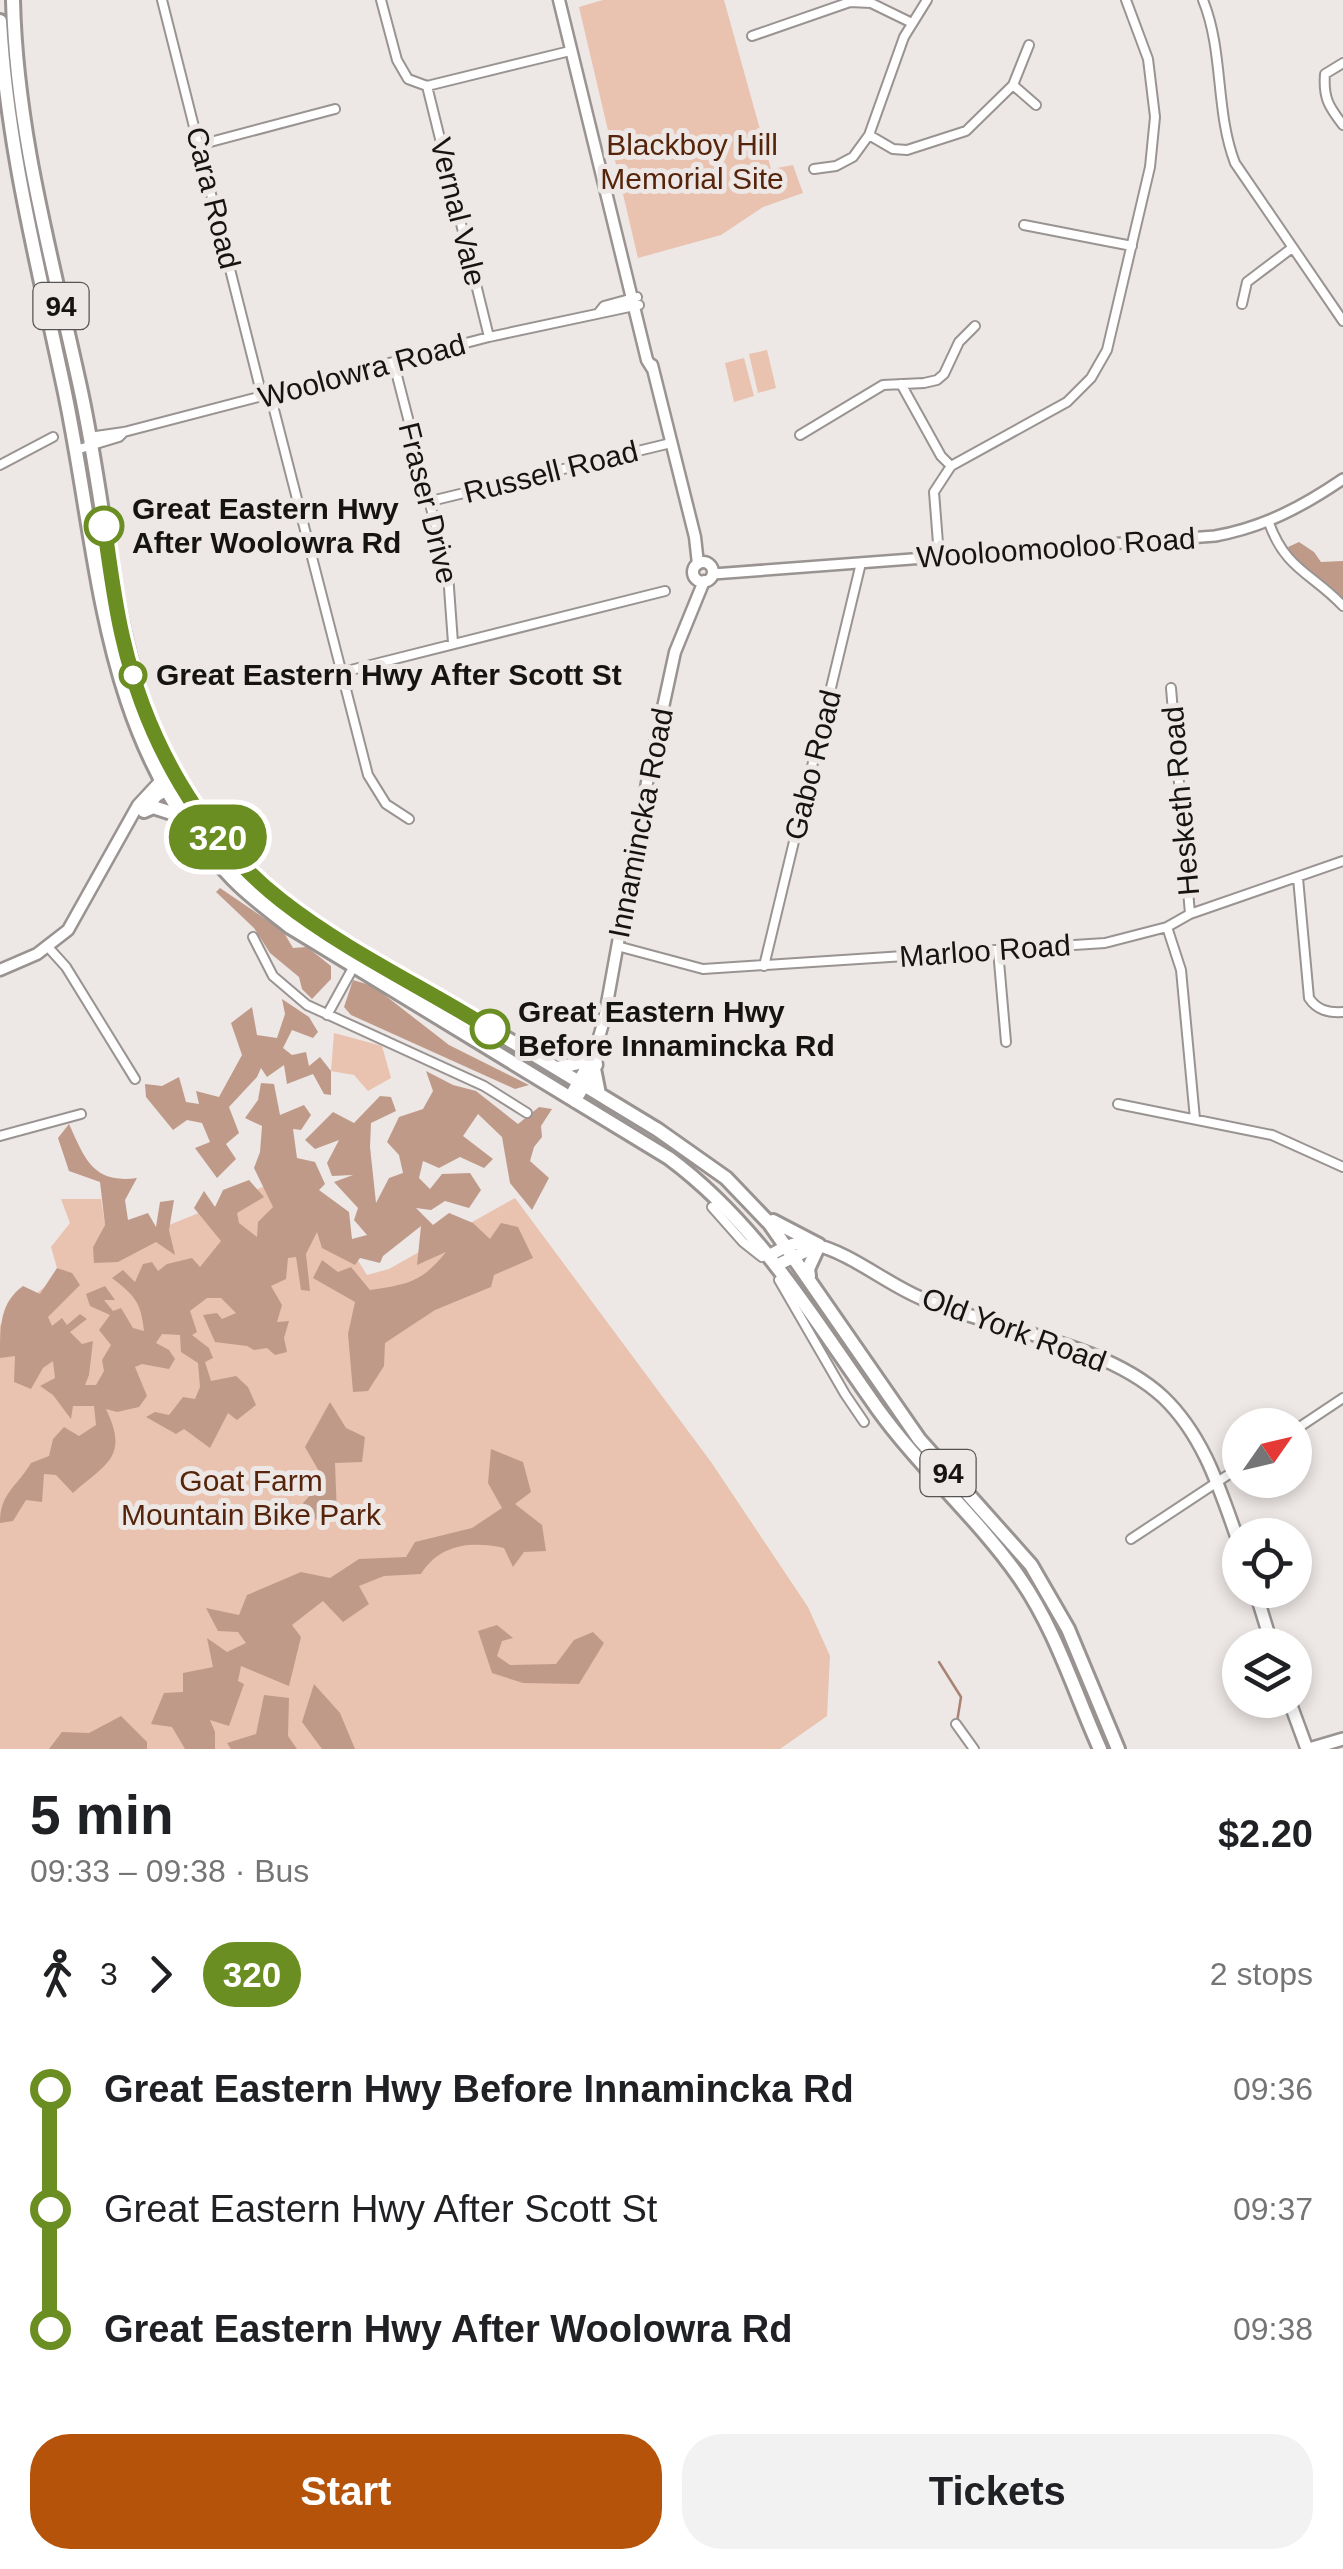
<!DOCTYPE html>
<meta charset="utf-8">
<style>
:root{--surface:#fff;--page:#f2f2f2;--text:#202124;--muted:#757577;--accent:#b45309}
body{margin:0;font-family:Arial,sans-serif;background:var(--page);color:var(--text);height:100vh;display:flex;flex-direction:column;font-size:38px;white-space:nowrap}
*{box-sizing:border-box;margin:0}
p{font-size:32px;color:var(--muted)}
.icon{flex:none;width:55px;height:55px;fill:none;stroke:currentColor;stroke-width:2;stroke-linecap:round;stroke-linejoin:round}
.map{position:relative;height:1749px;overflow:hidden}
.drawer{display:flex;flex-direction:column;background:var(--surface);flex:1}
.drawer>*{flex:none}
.badge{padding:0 20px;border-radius:32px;font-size:35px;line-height:65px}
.needle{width:65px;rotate:56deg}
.tools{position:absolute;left:1222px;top:1408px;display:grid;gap:20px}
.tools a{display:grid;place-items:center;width:90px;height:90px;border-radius:50%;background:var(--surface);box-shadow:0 5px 15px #0003;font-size:50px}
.map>.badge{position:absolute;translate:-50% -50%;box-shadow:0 0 0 5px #fff}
.legs{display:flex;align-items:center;gap:15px;height:110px;padding:0 30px;font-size:32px}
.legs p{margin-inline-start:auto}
.headline{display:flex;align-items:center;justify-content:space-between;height:170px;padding:0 30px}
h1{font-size:55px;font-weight:700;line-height:75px}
.cta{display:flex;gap:20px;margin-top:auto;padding:20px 30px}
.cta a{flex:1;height:115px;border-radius:40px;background:var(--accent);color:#fff;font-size:40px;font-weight:700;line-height:115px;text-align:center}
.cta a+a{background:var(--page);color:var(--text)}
ul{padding:0 30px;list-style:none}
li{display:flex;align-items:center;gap:35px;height:120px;font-size:38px}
li i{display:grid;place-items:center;width:15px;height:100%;margin:0 12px;background:currentColor}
li i::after{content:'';width:25px;height:25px;margin:-12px;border:8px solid;border-radius:50%;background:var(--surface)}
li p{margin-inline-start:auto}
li:first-child i{background:linear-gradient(#0000 50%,currentColor 0)}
li:last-child i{background:linear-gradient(currentColor 50%,#0000 0)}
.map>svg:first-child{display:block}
.green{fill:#e9c2b0}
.forest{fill:#c09a89}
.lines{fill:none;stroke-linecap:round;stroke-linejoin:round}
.stream{stroke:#a88372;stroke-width:2.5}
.minor-casing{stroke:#999492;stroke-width:12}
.tertiary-casing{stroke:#999492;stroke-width:14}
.secondary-casing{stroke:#999492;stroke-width:15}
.primary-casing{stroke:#999492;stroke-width:16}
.trunk-casing{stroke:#999492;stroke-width:18}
.minor{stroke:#fff;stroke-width:8}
.tertiary{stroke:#fff;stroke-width:9}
.secondary{stroke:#fff;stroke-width:10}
.primary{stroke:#fff;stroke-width:11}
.trunk{stroke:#fff;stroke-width:12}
.line-1-casing{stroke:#fff;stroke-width:22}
.line-1{stroke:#6b8e23;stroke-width:15}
.stop-1-dot{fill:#fff;stroke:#6b8e23;stroke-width:5}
.labels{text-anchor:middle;stroke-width:10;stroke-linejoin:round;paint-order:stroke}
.shield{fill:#ede7e5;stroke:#565352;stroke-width:2.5}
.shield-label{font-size:28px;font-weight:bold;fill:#161413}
.park-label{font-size:30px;fill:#56240b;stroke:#ede7e5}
.street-label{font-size:30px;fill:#161413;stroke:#ede7e5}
.stop-label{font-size:30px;font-weight:bold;fill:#161413;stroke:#ede7e5;text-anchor:start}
</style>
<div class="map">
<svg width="1343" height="1749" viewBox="0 0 1343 1749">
<rect width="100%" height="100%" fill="#ede7e5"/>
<path class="green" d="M603,0H724L771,169L793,165L803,193L763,207L721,235L638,258L579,7Z
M767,350L776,388L758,393L749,354Z
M744,358L754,396L734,402L725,363Z
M334,1033L382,1046L391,1078L368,1091L354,1075L331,1071Z
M280,1180L323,1205L367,1275L389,1269L515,1198L711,1462L808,1607L830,1656L827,1716L780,1749H0V1325L63,1271L57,1268L51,1247L70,1223L61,1199H101L105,1225L93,1247L95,1255Z"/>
<path class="forest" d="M1299,542L1314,552L1321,562L1343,561V598L1294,558L1288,547Z
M220,888L283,931L293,948L307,947L331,966V979L312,999L302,989L299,977L270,953L254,928L216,892Z
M353,980L373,986L449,1045L529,1085L515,1089L351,1015L344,1007Z
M282,999L309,1017L318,1032L313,1038L292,1030L283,1048L292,1055L306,1052L309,1066L320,1057L331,1071V1095L324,1094L313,1074L287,1084L284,1065L267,1077L261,1068L257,1077L229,1107L239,1133L226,1144L236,1159L217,1178L195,1148L210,1142L202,1123L187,1120L173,1130L146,1097L145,1084L162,1086L179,1077L186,1102L199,1104L196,1091L219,1097L242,1055L231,1023L252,1007L257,1035L277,1038L285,1014Z
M426,1071L453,1085L476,1091L518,1124L539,1107L552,1109L541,1126L542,1137L534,1147L530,1161L549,1178L532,1210L510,1183L502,1137L478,1114L463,1136L493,1159L484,1168L460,1157L439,1168L423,1161L419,1178L430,1189L442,1174L470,1173L481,1190L469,1208L445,1201L431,1210L416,1208L433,1225L449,1213L473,1223L490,1239L501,1223L518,1227L533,1258L494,1275L491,1287L435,1310L385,1343L384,1366L368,1391L353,1392L348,1334L355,1302L313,1278L322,1260L338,1272L351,1267L370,1290C408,1284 421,1283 446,1252L417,1265L421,1226L383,1256L380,1263L360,1258L355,1265L322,1248L317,1232L306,1254L310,1291L301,1290L296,1257L288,1258L286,1279L271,1286L282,1305L277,1322L289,1321L284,1338L287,1352L275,1355L267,1348L254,1350L247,1346L215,1342L203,1315L217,1313L222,1319L236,1313L221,1298H207L190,1311L197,1332L192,1335L209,1348L213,1358L205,1362L211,1381L236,1376L248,1387L256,1405L237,1420L228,1413L210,1448L184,1429L176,1434L146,1417L155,1412L169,1415L183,1397L195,1399L200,1387L198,1363L181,1352L180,1335L162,1334L156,1343L169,1350L175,1359L169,1369L142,1364L135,1367L147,1396L139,1407L117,1412L106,1409C129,1457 107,1463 73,1493L56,1475L44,1474L42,1502L26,1500L13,1521L0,1523C0,1493 16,1488 31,1463L49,1456L53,1439L64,1427L79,1436L96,1425L94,1406H73L71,1419L53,1395L40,1386L55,1378L53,1361L43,1368L31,1389L14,1382L15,1356L0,1358C0,1325 0,1303 23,1286L40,1294L57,1268L72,1273L80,1285L48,1317L52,1326L62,1318L67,1325L80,1314L87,1319L70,1332L82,1344L93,1341L89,1375L85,1385H96L104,1371L102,1360L111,1345L99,1330L110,1315L90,1306L86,1294L105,1286L115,1300H104L113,1311L121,1308L133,1328L144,1331C141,1302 135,1296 112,1278L123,1270L135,1282L143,1264L152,1262L158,1271L167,1264L192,1258L200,1267L221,1241L194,1208L204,1191L215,1207L223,1190L249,1180L264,1197L237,1213L239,1223L257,1237L258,1222L273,1207L254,1168L260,1152L262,1126L245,1118L258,1100L261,1083L274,1084L280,1115L304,1105L311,1115L301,1130L293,1129L297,1158L315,1162L325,1184L319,1190L349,1212L352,1239L367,1235L354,1220L358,1208L334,1182L353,1175L332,1176L327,1163L339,1140L315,1149L305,1140L333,1112L354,1123L380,1096L391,1097L396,1111L371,1123L370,1147L376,1203L389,1178L403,1173L399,1155L387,1142L399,1117L423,1109L433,1091Z
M69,1124C85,1159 93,1184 137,1178L125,1200L128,1220L148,1213L156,1227L160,1202L174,1200L169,1230L175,1255L156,1242L118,1262L94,1263L93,1247L105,1225L100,1182L69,1171L58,1138Z
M330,1402L346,1428L365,1437L362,1462L335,1463L337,1515L316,1520L303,1503L324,1480L305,1447Z
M491,1449L523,1462L531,1492L515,1504L542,1525L546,1551L524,1552L513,1567L504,1548C471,1541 440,1544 421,1574L384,1576L359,1586L369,1604L343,1622L323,1601L292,1625L301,1637L289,1686L241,1666L238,1681L244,1684L229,1726L210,1720L215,1732V1749H185L172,1727L151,1724L164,1693L183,1692V1673L213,1667L207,1638L227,1652L246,1643L238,1632L218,1631L206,1608L239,1615L247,1595L301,1572L330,1578L359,1559L406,1557L415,1542L472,1528L502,1508L488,1483Z
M497,1625L513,1638L502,1641L497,1656L510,1665L556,1664L574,1640L593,1632L604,1643L579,1684L523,1683L492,1673L478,1631Z
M314,1684L340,1713L355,1749H322L302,1722Z
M264,1695L289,1698L288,1736L297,1749H231L227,1743L256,1734Z
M121,1716L147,1742V1749H49L62,1732L89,1733Z"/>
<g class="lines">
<path class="stream" d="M939,1662L961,1697L957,1722"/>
<defs>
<path id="minor" d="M162,0L262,396
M381,0L397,60L408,79L427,86
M1203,0C1224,52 1215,111 1235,163L1343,321
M752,36L850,2L871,3L912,23
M1343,63L1325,74C1323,98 1329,107 1343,125
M1013,85L1036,105
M427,86L489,337
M427,86L570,51
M869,135L893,149L907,150L966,131L1013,85L1029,45
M199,145L335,109
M814,169L836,166L853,157L869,135L904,37L927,0
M1024,225L1132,246
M1242,304L1247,282L1292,248
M600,311L604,306L637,297
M394,364L448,574L453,643
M901,384L941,456L951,466
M270,394L368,775L386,804L409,819
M800,435L883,385L924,383L937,380L944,374L959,342L975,326
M89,437L124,432L489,337L639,305
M76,450L119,437L124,432
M0,465L53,437
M431,501L671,443
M1269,523C1286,570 1312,573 1343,606
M939,556L934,492L951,466L1067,402L1091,378L1107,350L1150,167L1155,117L1148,59L1126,0
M343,672L665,591
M1171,688L1190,914
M1298,878L1309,998C1317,1010 1328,1013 1343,1012
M1167,927L1181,970L1195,1119
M253,937L273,976L307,1005L484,1086L527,1113
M617,946L703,969L1105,943L1167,927L1190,914L1343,861
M48,947L66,967L135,1079
M998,950L1006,1042
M764,966L861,563
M327,1015L354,966
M1118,1104L1272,1135L1343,1167
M0,1136L81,1114
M712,1207L743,1242L762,1257
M779,1280L845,1394L864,1422
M1295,1430L1343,1398
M1131,1539L1240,1467
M956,1724L974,1749"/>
<path id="tertiary" d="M713,574L1215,536C1264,527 1302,507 1343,479"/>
<path id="secondary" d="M559,0L647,360L652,368
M652,365L695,537L698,564
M693 572a10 10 0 1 1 20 0a10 10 0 1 1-20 0Z
M144,811L157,796L179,782
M0,970L37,954L68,930L138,805L164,777
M569,1098L595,1051L604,1020L648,777L675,652L704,581
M575,1102L597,1065L595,1051"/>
<path id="primary" d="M770,1255C785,1247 796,1240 813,1244C852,1253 886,1284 923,1299C997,1330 1105,1343 1163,1397C1205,1437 1221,1493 1240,1546
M777,1265L819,1245
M1255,1590L1272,1645
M1289,1700L1307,1749
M1309,1749L1343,1739"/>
<path id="trunk" d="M13,0C16,133 52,258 80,387C118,560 109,729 242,866C295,920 366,956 430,993C507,1038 582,1084 658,1130L726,1178L770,1224L919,1439L1031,1565L1068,1629L1118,1749
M0,21C7,148 39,269 65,393C101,566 100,742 232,878C249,896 270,911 290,927L669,1158C759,1225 813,1318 877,1408C920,1468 977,1517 1019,1577C1056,1630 1074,1691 1100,1749
M144,811L153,807L181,816
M557,1068L587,1061
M594,1069L599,1094
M773,1221L819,1245L808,1269L809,1276"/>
</defs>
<use href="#minor" class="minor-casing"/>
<use href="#tertiary" class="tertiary-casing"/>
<use href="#secondary" class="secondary-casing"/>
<use href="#primary" class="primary-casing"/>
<use href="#trunk" class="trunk-casing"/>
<use href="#minor" class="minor"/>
<use href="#tertiary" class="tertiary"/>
<use href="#secondary" class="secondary"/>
<use href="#primary" class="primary"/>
<use href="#trunk" class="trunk"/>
</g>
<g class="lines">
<defs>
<path id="line-1" d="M104,526C110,564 114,602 123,639C146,740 200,837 282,901C346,951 421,986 490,1029"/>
</defs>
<use href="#line-1" class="line-1-casing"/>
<use href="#line-1" class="line-1"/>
</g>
<g class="stop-1-dot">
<circle cx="104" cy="526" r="18"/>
<circle cx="133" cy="675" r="12"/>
<circle cx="490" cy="1029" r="18"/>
</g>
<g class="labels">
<g class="shield">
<rect x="33.5" y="283" width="55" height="46" rx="8"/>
<rect x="920.5" y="1450" width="55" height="46" rx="8"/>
</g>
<g class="shield-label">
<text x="61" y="316">94</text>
<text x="948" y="1483">94</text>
</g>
<g class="park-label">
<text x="692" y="155">Blackboy Hill<tspan x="692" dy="34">Memorial Site</tspan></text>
<text x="251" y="1491">Goat Farm<tspan x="251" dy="34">Mountain Bike Park</tspan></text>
</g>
<g class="street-label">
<text transform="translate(213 198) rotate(76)" y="10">Cara Road</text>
<text transform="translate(458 212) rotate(76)" y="10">Vernal Vale</text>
<text transform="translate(362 371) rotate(-15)" y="10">Woolowra Road</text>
<text transform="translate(551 472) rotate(-14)" y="10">Russell Road</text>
<text transform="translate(428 503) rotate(76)" y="10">Fraser Drive</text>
<text transform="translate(1056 548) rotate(-4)" y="10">Wooloomooloo Road</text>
<text transform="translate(813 765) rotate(-76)" y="10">Gabo Road</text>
<text transform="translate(1181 801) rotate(-95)" y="10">Hesketh Road</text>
<text transform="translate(641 823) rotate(-79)" y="10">Innamincka Road</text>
<text transform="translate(985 951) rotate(-4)" y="10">Marloo Road</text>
<text transform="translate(1014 1330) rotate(20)" y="10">Old York Road</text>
</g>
<g class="stop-label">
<text x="132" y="519">Great Eastern Hwy<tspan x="132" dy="34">After Woolowra Rd</tspan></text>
<text x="156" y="685">Great Eastern Hwy After Scott St</text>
<text x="518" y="1022">Great Eastern Hwy<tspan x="518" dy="34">Before Innamincka Rd</tspan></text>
</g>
</g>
</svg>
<div class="tools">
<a><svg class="needle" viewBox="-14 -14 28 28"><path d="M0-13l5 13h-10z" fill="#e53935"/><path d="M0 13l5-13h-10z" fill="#757577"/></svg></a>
<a><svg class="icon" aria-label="locate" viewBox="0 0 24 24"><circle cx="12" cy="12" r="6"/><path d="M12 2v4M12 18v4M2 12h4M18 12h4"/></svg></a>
<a><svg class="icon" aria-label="layers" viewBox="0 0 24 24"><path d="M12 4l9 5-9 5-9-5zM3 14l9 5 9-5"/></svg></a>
</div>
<b class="badge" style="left:218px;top:837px;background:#6b8e23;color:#fff">320</b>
</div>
<section class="drawer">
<div class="headline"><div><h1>5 min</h1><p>09:33 – 09:38 · Bus</p></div><b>$2.20</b></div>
<div class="legs"><svg class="icon" aria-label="walk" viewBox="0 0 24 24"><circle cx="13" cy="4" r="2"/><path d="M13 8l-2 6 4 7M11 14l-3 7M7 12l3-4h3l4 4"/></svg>3<svg class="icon" aria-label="forward" viewBox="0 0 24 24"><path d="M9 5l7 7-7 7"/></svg><b class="badge" style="background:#6b8e23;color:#fff">320</b><p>2 stops</p></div>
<ul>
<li><i style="color:#6b8e23"></i><b>Great Eastern Hwy Before Innamincka Rd</b><p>09:36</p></li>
<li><i style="color:#6b8e23"></i><span>Great Eastern Hwy After Scott St</span><p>09:37</p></li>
<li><i style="color:#6b8e23"></i><b>Great Eastern Hwy After Woolowra Rd</b><p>09:38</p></li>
</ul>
<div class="cta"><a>Start</a><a>Tickets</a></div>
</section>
